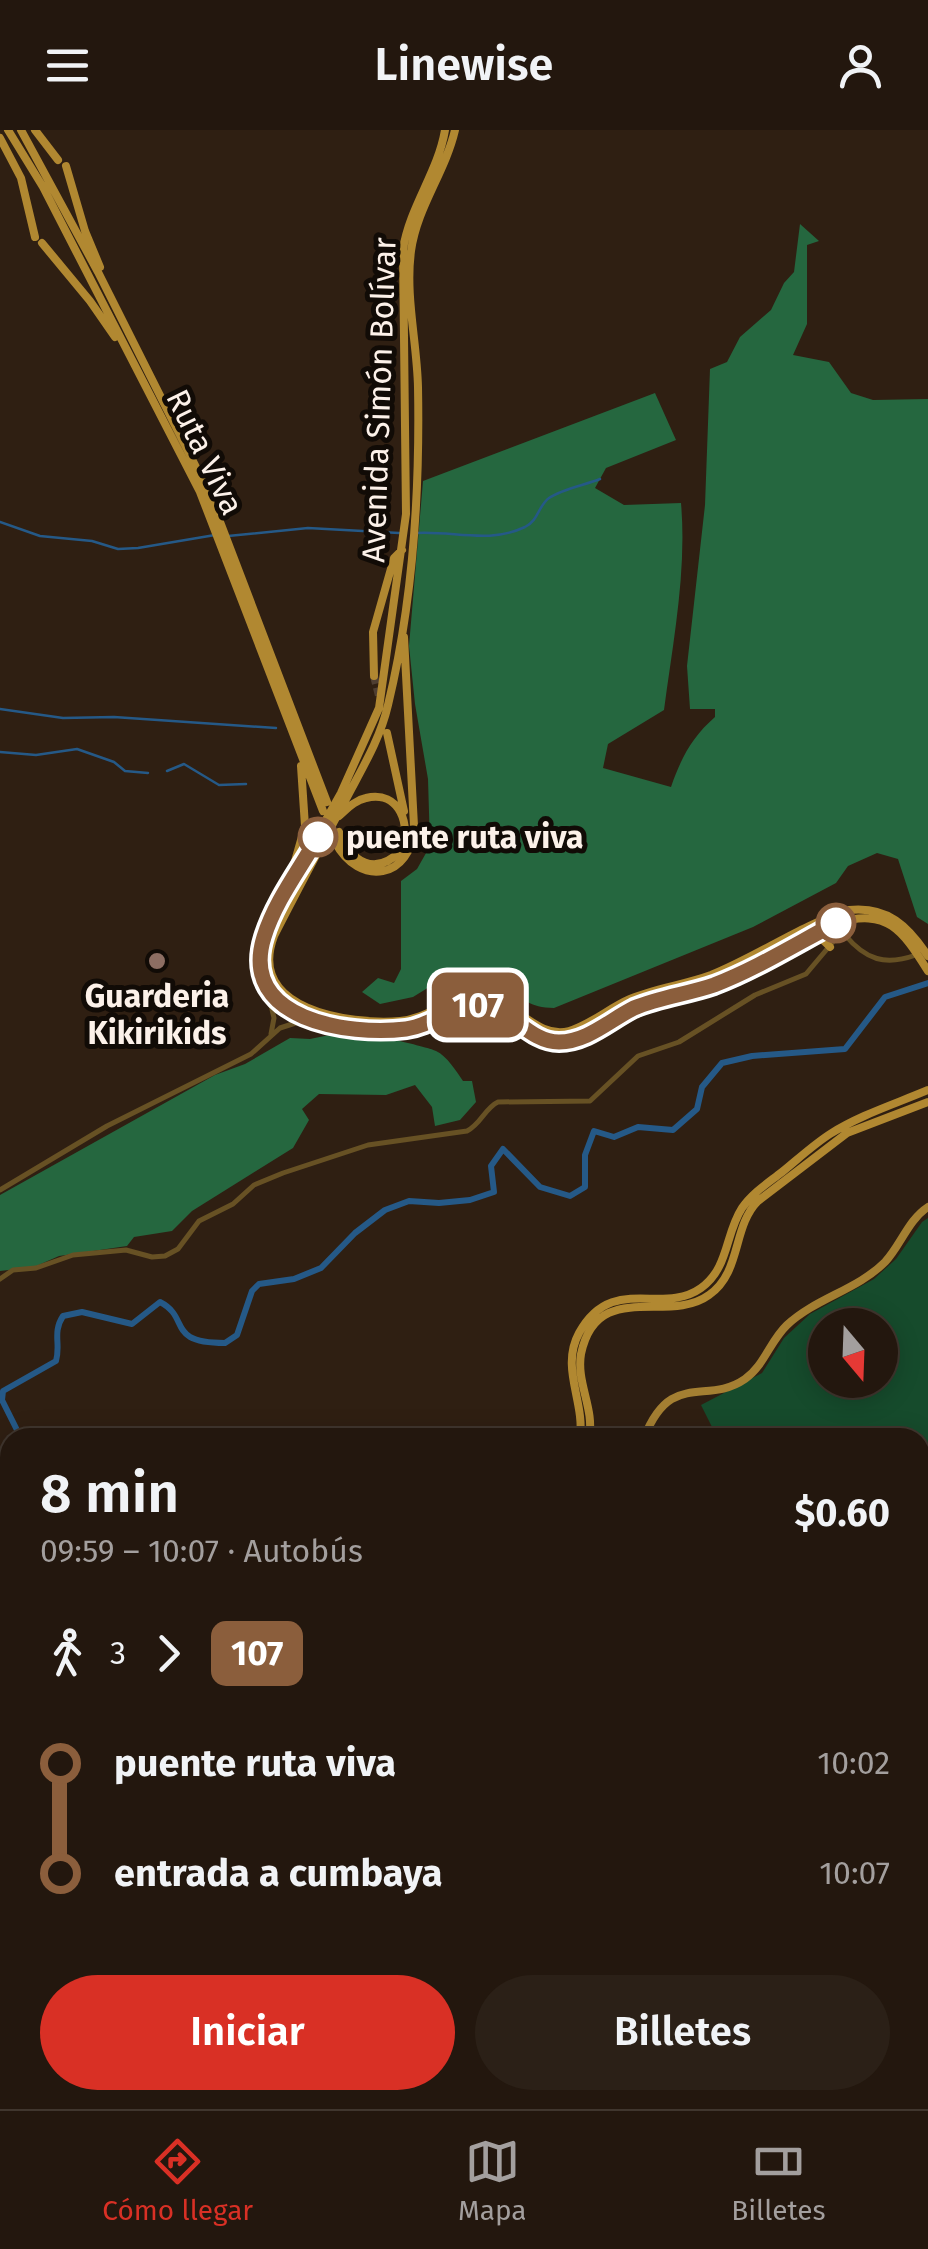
<!DOCTYPE html>
<html lang="es">
<meta charset="utf-8">
<style>
:root{--surface:#23170e;--page:#2b2017;--text:#f1f3f6;--muted:#a39f9e;--line:#40362e;--accent:#d93025}
body{margin:0;font-family:"Fira Sans",sans-serif;background:var(--page);color:var(--text);height:100vh;display:flex;flex-direction:column;font-size:38px;white-space:nowrap}
*{box-sizing:border-box;margin:0}
p{font-size:32px;color:var(--muted)}
.icon{flex:none;width:55px;height:55px;fill:none;stroke:currentColor;stroke-width:2;stroke-linecap:round;stroke-linejoin:round}
.map{position:relative;flex:1;overflow:hidden}
.side{position:absolute;left:0px;top:1298px;width:930px;height:682px;display:flex;flex-direction:column;background:var(--surface);border-radius:30px 30px 0 0;box-shadow:0 5px 25px #0003,0 0 0 2px var(--line)}
.side>*{flex:none}
.badge{padding:0 20px;border-radius:15px;font-size:35px;line-height:65px}
.needle{width:65px;rotate:161deg}
.tools{position:absolute;left:808px;top:1178px;display:grid;gap:20px}
.tools a{display:grid;place-items:center;width:90px;height:90px;border-radius:50%;background:var(--surface);box-shadow:0 5px 25px #0003,0 0 0 2px var(--line);font-size:50px}
.map>.badge{position:absolute;translate:-50% -50%;box-shadow:0 0 0 5px #fff}
.legs{display:flex;align-items:center;gap:15px;height:110px;padding:0 40px;font-size:32px}
.legs p{margin-inline-start:auto}
.headline{display:flex;align-items:center;justify-content:space-between;height:170px;padding:0 40px}
h1{font-size:55px;font-weight:600;line-height:75px}
.button{display:flex;gap:20px;margin-top:auto;padding:20px 40px}
.button a{flex:1;height:115px;border-radius:60px;background:var(--accent);color:#fff;font-size:40px;font-weight:600;line-height:115px;text-align:center}
.button a+a{background:var(--page);color:var(--text)}
ul{padding:0 40px;list-style:none}
li{display:flex;align-items:center;gap:35px;height:110px;font-size:38px}
li i{display:grid;place-items:center;width:15px;height:100%;margin:0 12px;background:currentColor}
li i::after{content:'';width:25px;height:25px;margin:-12px;border:8px solid;border-radius:50%;background:var(--surface)}
li p{margin-inline-start:auto}
li:first-child i{background:linear-gradient(#0000 50%,currentColor 0)}
li:last-child i{background:linear-gradient(currentColor 50%,#0000 0)}
header{display:flex;justify-content:space-between;align-items:center;height:130px;padding:0 40px;background:var(--surface);font-size:45px;font-weight:600}
.tab-bar{display:flex;justify-content:space-around;align-items:center;height:140px;border-top:2px solid var(--line);background:var(--surface);font-size:28px;color:var(--muted)}
.tab-bar a{display:grid;justify-items:center;gap:5px}
.tab-bar .selected{color:var(--accent)}
.map>svg:first-child{display:block}
.green{fill:#164b2c;fill-rule:evenodd}
.forest{fill:#25673f}
.lines{fill:none;stroke-linecap:round;stroke-linejoin:round}
.stream{stroke:#255987;stroke-width:2.5}
.river{stroke:#255987;stroke-width:6}
.trunk-tunnel{stroke:#4e3e32;stroke-width:8;stroke-dasharray:8 4;stroke-linecap:butt}
.tertiary{stroke:#675124;stroke-width:5}
.primary{stroke:#a47f32;stroke-width:8}
.trunk{stroke:#b18831;stroke-width:8}
.line-1-casing{stroke:#fff;stroke-width:22}
.line-1{stroke:#8b5e3c;stroke-width:15}
.stop-1-dot{fill:#fff;stroke:#8b5e3c;stroke-width:5}
.education-dot{fill:#8d6e63;stroke:#110b06;stroke-width:4}
.labels{text-anchor:middle;stroke-width:10;stroke-linejoin:round;paint-order:stroke}
.street-label{font-size:32px;fill:#fcf1e9;stroke:#110b06}
.stop-label{font-size:32px;font-weight:bold;fill:#fcf1e9;stroke:#110b06;text-anchor:start}
.poi-label{font-size:32px;font-weight:bold;fill:#fcf1e9;stroke:#110b06}
</style>
<header><svg class="icon" aria-label="menu" viewBox="0 0 24 24"><path d="M4 6h16M4 12h16M4 18h16"/></svg>Linewise<svg class="icon" aria-label="person" viewBox="0 0 24 24"><circle cx="12" cy="8" r="4"/><path d="M4 21q1-7 8-7t8 7"/></svg></header>
<div class="map">
<svg width="928" height="1979" viewBox="0 0 928 1979">
<rect width="100%" height="100%" fill="#2f1f12"/>
<path class="green" d="M928,1088V1979H313L311,1970H920V1308L717,1307L701,1275L762,1243L784,1208L810,1184L874,1149L896,1129L922,1092ZM825,1195H880V1250H825Z"/>
<path class="forest" d="M800,94L819,111L807,115V194L793,225L829,232L851,263L873,270L928,269V794L917,787L898,729L877,723L848,736L836,753L753,797L554,878C529,877 521,870 507,850H488L464,844L439,851L413,867L380,874L362,862L378,848L394,853L401,839V751L417,739L430,716L428,649L415,574L409,516L423,351L655,263L676,310L606,338L595,358L624,375L681,373C687,441 673,512 664,580L608,614L603,638L671,657C681,628 692,607 715,587V579H690L687,536L705,375L710,239L727,232L740,207L771,180L784,153L794,142Z
M349,901C360,902 426,916 436,921C447,926 456,941 463,951H472L476,972L460,990L435,996L432,977L415,955L386,965L319,964L302,979L309,990L293,1018L192,1081L172,1101L134,1107L127,1116L59,1126L34,1137L0,1141V1065L215,945L245,934L290,908L310,909Z"/>
<g class="lines">
<path class="stream" d="M0,392L40,406L92,411L118,419L138,418L215,405
M417,403C455,401 489,414 525,397C539,390 538,376 549,368C562,359 585,355 600,349
M228,406L308,398L399,403
M0,579L63,588L114,587L276,598
M0,622L36,625L77,619L114,632L125,641L148,643
M167,641L184,634L219,655L246,654"/>
<path class="river" d="M21,1308L2,1270L3,1261L56,1231C61,1214 52,1203 63,1186L82,1182L132,1194L160,1172C191,1188 165,1213 225,1213L237,1205L252,1161L259,1154L294,1149L321,1138L355,1103L385,1080L409,1071L439,1073L470,1070L494,1062L491,1036L503,1019L540,1057L570,1066L585,1057V1025L594,1001L614,1007L638,997L673,1000L697,979L702,957L722,933L752,926L845,919L885,867L928,853
M0,1325L10,1323"/>
<path class="trunk-tunnel" d="M374,546L380,570"/>
<path class="tertiary" d="M845,805C866,830 885,836 916,825
M267,858L274,888L271,904
M0,1060L107,996L251,924L280,898L305,890
M0,1149L13,1140L36,1138L73,1125L126,1120L152,1127L165,1126L178,1119L199,1091L233,1074L254,1055L283,1043L368,1015L467,1001C481,994 485,978 498,972L590,971L638,926L679,912L755,865L806,844L838,806L843,807L845,802L840,798L836,803
M10,1720V1737
M0,1744L10,1752
M59,1979V1970"/>
<path class="primary" d="M644,1308C671,1239 706,1276 745,1249C764,1236 770,1211 787,1195C816,1168 857,1160 885,1132C901,1115 908,1090 928,1077
M0,1710L10,1692
M0,1731L10,1716"/>
<path class="trunk" d="M8,0L43,57L200,362L323,681
M21,0L98,142L209,363L327,672
M35,0L58,30
M445,0C438,42 410,76 403,119L406,384L379,578L341,663L275,780L260,823L266,855L293,883L318,892L402,899C428,895 455,873 482,875C512,877 532,915 564,912C591,909 614,886 639,876C663,866 689,864 713,855C756,840 796,814 836,793C888,778 902,800 928,841
M455,0C445,43 417,77 411,121C405,166 417,212 418,257C420,363 413,472 388,575C380,610 361,640 345,671C321,716 297,761 274,806C246,880 349,895 400,891C428,889 450,866 479,866C513,866 535,910 569,901C590,895 609,878 630,869C656,858 684,855 711,845C758,826 801,795 849,780C888,776 908,796 928,826
M0,8L21,48L35,107
M66,36L85,101L100,137
M42,113L90,171L115,207
M374,546L373,502L394,428L402,420
M387,603L404,681
M339,702C352,732 374,747 401,721C412,696 400,660 366,668C355,670 347,679 339,686
M335,712C359,758 412,749 414,696L404,507
M291,745L305,696L301,636
M816,808L836,803
M804,813L822,809L830,817
M580,1308C585,1271 560,1238 579,1203C612,1143 662,1186 701,1158C729,1138 725,1104 742,1078C752,1063 768,1053 782,1042C798,1029 813,1015 830,1004C860,985 895,974 928,960
M589,1308C595,1279 576,1253 581,1224C597,1148 668,1195 709,1165C742,1142 732,1097 758,1071L847,1003L928,972
M283,1970L284,1979
M289,1970L290,1979"/>
</g>
<g class="lines">
<defs>
<path id="line-1" d="M318,707C300,739 275,771 264,807C238,890 349,906 406,899C430,896 448,879 470,875C506,869 525,912 559,912C587,912 610,890 634,878C660,867 688,864 714,855C756,839 796,814 836,793"/>
</defs>
<use href="#line-1" class="line-1-casing"/>
<use href="#line-1" class="line-1"/>
</g>
<g class="stop-1-dot">
<circle cx="318" cy="707" r="18"/>
<circle cx="836" cy="793" r="18"/>
</g>
<circle class="education-dot" cx="157" cy="831" r="10"/>
<g class="labels">
<g class="street-label">
<text transform="translate(379 270) rotate(-88)" y="11">Avenida Simón Bolívar</text>
<text transform="translate(205 322) rotate(64)" y="11">Ruta Viva</text>
</g>
<g class="stop-label">
<text x="346" y="718">puente ruta viva</text>
</g>
<g class="poi-label">
<text x="157" y="877">Guarderia<tspan x="157" dy="37">Kikirikids</tspan></text>
</g>
</g>
</svg>
<div class="tools">
<a><svg class="needle" viewBox="-14 -14 28 28"><path d="M0-13l5 13h-10z" fill="#e53935"/><path d="M0 13l5-13h-10z" fill="#a39f9e"/></svg></a>
</div>
<b class="badge" style="left:478px;top:875px;background:#8b5e3c;color:#fff">107</b>
<section class="side">
<div class="headline"><div><h1>8 min</h1><p>09:59 – 10:07 · Autobús</p></div><b>$0.60</b></div>
<div class="legs"><svg class="icon" aria-label="walk" viewBox="0 0 24 24"><circle cx="13" cy="4" r="2"/><path d="M13 8l-2 6 4 7M11 14l-3 7M7 12l3-4h3l4 4"/></svg>3<svg class="icon" aria-label="forward" viewBox="0 0 24 24"><path d="M9 5l7 7-7 7"/></svg><b class="badge" style="background:#8b5e3c;color:#fff">107</b></div>
<ul>
<li><i style="color:#8b5e3c"></i><b>puente ruta viva</b><p>10:02</p></li>
<li><i style="color:#8b5e3c"></i><b>entrada a cumbaya</b><p>10:07</p></li>
</ul>
<div class="button"><a>Iniciar</a><a>Billetes</a></div>
</section>
</div>
<nav class="tab-bar">
<a class="selected"><svg class="icon" aria-label="directions" viewBox="0 0 24 24"><path d="M12 3l9 9-9 9-9-9zM9 14v-3h6M13 9l2 2-2 2"/></svg>Cómo llegar</a>
<a><svg class="icon" aria-label="map" viewBox="0 0 24 24"><path d="M3 6l6-2 6 2 6-2v14l-6 2-6-2-6 2zM9 4v14M15 6v14"/></svg>Mapa</a>
<a><svg class="icon" aria-label="tickets" viewBox="0 0 24 24"><path d="M3 7h18v10H3zM15 7v10"/></svg>Billetes</a>
</nav>
